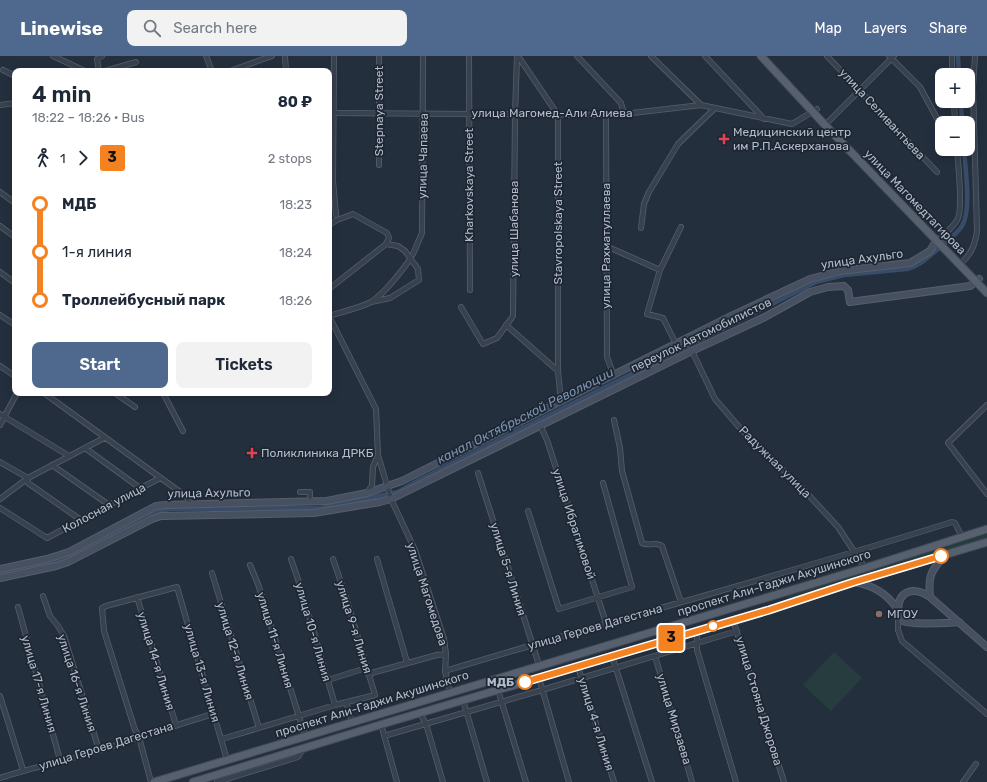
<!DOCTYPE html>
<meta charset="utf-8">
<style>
:root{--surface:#fff;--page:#f2f2f3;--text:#1f2937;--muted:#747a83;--accent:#4f688e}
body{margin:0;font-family:Rubik,sans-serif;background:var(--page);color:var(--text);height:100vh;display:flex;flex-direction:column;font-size:15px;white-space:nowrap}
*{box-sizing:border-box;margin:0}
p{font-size:13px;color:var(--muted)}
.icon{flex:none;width:22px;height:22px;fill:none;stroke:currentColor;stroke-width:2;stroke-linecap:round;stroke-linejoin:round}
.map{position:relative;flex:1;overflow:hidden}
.details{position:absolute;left:12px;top:12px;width:320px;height:328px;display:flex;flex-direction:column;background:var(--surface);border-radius:8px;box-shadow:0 2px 10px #0003}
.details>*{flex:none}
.badge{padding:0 8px;border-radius:3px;font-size:14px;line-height:26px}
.buttons{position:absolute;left:935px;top:12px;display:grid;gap:8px}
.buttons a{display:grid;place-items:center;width:40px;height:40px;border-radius:8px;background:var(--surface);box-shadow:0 2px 10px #0003;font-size:20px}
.map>.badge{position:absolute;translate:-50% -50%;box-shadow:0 0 0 2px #fff}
.legs{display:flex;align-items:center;gap:6px;height:44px;padding:0 20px;font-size:13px}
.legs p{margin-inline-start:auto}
.summary{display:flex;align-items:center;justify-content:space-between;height:68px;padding:0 20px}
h1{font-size:22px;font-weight:600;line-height:30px}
.action{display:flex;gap:8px;margin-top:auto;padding:8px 20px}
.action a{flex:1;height:46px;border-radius:8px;background:var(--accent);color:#fff;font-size:16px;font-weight:600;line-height:46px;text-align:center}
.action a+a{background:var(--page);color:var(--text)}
ul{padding:0 20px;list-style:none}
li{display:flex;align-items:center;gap:14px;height:48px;font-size:15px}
li i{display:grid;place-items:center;width:6px;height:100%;margin:0 5px;background:currentColor}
li i::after{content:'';width:10px;height:10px;margin:-5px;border:3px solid;border-radius:50%;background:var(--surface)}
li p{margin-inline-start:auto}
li:first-child i{background:linear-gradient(#0000 50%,currentColor 0)}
li:last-child i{background:linear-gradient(currentColor 50%,#0000 0)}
header{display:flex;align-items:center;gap:24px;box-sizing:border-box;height:56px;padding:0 20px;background:var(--accent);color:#fff}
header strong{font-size:19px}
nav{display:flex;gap:22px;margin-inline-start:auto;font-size:14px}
.search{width:280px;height:36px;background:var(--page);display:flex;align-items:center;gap:10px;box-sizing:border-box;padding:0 14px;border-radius:8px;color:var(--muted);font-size:15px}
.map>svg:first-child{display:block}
.green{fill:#263c3f}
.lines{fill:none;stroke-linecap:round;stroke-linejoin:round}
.canal{stroke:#394c67;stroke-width:4.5}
.street-casing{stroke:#565f6c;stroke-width:6}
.secondary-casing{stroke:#565f6c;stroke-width:8}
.primary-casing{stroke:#414a57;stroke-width:9}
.street{stroke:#38414e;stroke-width:4.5}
.secondary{stroke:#465061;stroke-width:6}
.primary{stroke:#56606e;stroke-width:7}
.line-1-casing{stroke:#fff;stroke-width:9}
.line-1{stroke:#f58220;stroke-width:6}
.health-dot{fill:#e0444e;stroke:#1d2633;stroke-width:1.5}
.stop-1-dot{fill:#fff;stroke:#f58220;stroke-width:2}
.education-dot{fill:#8d6e63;stroke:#1d2633;stroke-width:1.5}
.labels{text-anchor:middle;stroke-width:3.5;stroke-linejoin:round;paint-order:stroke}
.street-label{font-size:12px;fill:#b4bcc9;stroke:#1d2633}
.poi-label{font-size:12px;fill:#b4bcc9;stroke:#1d2633;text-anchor:start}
.stop-label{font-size:12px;font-weight:bold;fill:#b4bcc9;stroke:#1d2633;text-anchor:end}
.water-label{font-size:13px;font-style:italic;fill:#7c92b1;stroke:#1d2633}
</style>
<header>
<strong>Linewise</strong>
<div class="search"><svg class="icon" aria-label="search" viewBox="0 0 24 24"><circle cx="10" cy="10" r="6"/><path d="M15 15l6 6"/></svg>Search here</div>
<nav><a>Map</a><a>Layers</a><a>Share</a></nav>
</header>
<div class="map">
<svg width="987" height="726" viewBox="0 0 987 726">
<rect width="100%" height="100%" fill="#242f3e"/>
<path class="green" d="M987,478V482L789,542L787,540Z
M834,596L862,622L831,655L803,629Z"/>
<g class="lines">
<path class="canal" d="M958,0L959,19
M961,45L962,67
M0,517L55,506L68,501L144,460L156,455L171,453L321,452L398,436L419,424L816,226L844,219L907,213C920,210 928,201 938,193C946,186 956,179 962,170C972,154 965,112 964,93"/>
<defs>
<path id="street" d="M53,0L85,15
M206,0L212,15
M285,0L286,15
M334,0L333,125L336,159
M379,0V109
M469,0L470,234
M518,0L558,59V315L561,346
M577,0L621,47L624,58
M651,0L701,49
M705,0L764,63
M827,0L937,116
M889,0L920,31L939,66
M952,0V19
M3,14L15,20
M99,15L97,3L102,0
M105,15L136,6
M230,15L272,0
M954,45L955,67
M0,49L15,47
M329,57L606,59L624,58L701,49L792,68L817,53
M606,59L607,301L614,320
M825,69L894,0
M0,136L15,147
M329,169L337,164L353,158L387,177L389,182L386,188L398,190L405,195L418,213L419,224L390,242L371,246
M0,170L15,181
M641,172L644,148L649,136L678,88L714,53
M940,183C946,176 955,170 958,162C963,151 958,107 957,93
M606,190L660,214
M413,198L422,177L423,0
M960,208C971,199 975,189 977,175L973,31L975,0
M0,216L15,227
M329,233L386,188
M461,251L483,288L497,282L513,260L515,59L517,0
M0,259L15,269
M329,260L376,353L378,399L391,443L415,494L444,583L446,598L445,615L450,636
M329,260C341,256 360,252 371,246C383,239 402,215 411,202
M506,269L558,315
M676,288L663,262L647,258L660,214L681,171
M692,295L715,343L740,372L804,434L838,471L865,512
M0,310L15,320
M44,337L187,441L190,448
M115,337L135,351
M163,337L183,375
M987,349L948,387L987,438
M0,358L69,400
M614,364L620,392L622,415L642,487C648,491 656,485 662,490L681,546
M0,369L17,337
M540,369L547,384L606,567
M85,392L140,432
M0,406L28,422V427L81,464
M52,409L109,449
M478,417L539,609
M300,436H310V446
M367,437L372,429L373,411L378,399
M0,443L28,422L104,382
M0,452L47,482L160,422
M528,455L559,553L632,531L603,427
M291,503L302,535L335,649
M377,503L407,606
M250,509L258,528L305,680
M212,517L259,672
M770,521L776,538
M43,540L50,560L58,570L64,580L99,694
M137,541L176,669
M18,551L60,704
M898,558V574L902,585L987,658
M733,564L784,726
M696,575L697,583V594L736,726
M612,600L652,726
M655,600L692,726
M578,611L614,726
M445,615C613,564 784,519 952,466L955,467L962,481
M368,618L437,599L446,598
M539,622L569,726
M328,624L366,612
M498,634L526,726
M0,640L23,714
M463,644L487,726
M346,646L352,666
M420,657L426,668L443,726
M381,668L397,726
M384,680L542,634L737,575
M222,683L335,649L375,639L346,541L333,503
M0,722C30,712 61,706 91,697C132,685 172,670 213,658
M151,726L139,681L135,674L104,575L102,552L106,550L177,531L227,704
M217,726L298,701L303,693
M963,726L976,708"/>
<path id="secondary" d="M945,499C931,515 928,519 930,541L987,591
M0,513L47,503L69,496L156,450L166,449L327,445L367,437L402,425L731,260L810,223L840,215L910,207L930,195L936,185L940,183
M0,522L56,510L68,506L152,463L161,460L314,457L380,446L391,443L692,295L765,261L810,236L828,231L844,230L848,234L850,246L970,230L979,223
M854,526C872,529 885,536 896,551C899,555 899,562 903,565C911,569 949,567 959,566
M898,555C898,534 914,530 930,541"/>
<path id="primary" d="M761,0L825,69L987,237
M154,726L865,512L987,473
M193,726L386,667L769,554L854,526L987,486"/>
</defs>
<use href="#street" class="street-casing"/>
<use href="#secondary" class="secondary-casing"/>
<use href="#primary" class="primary-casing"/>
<use href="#street" class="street"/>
<use href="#secondary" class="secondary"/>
<use href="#primary" class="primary"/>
</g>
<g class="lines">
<defs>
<path id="line-1" d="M525,626L769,554L854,526L941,500"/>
</defs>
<use href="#line-1" class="line-1-casing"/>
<use href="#line-1" class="line-1"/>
</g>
<g class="health-dot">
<path d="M722 77h4v4h4v4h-4v4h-4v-4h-4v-4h4z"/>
<path d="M250 391h4v4h4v4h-4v4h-4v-4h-4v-4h4z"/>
</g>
<g class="stop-1-dot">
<circle cx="941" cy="500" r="7"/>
<circle cx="713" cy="570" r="5"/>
<circle cx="525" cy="626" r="7"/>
</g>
<circle class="education-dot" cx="879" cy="558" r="4"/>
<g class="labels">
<g class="street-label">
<text transform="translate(379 55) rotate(-90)" y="4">Stepnaya Street</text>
<text x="552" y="61">улица Магомед-Али Алиева</text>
<text transform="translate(882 58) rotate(47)" y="4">улица Селивантьева</text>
<text transform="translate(423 100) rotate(-89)" y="4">улица Чапаева</text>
<text transform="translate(469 129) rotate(-90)" y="4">Kharkovskaya Street</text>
<text transform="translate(915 146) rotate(46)" y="4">улица Магомедтагирова</text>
<text transform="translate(558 167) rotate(-90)" y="4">Stavropolskaya Street</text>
<text transform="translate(514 173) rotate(-90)" y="4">улица Шабанова</text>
<text transform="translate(606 190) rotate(-90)" y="4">улица Рахматуллаева</text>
<text transform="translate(862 203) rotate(-8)" y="4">улица Ахульго</text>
<text transform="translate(701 279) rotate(-26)" y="4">переулок Автомобилистов</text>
<text transform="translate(775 406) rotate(45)" y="4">Радужная улица</text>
<text transform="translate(209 437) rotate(-1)" y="4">улица Ахульго</text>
<text transform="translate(104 452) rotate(-28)" y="4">Колосная улица</text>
<text transform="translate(574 468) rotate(72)" y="4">улица Ибрагимовой</text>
<text transform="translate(508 513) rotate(73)" y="4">улица 5-я Линия</text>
<text transform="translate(774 527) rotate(-17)" y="4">проспект Али-Гаджи Акушинского</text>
<text transform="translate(427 538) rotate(72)" y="4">улица Магомедова</text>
<text transform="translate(354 571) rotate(73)" y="4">улица 9-я Линия</text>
<text transform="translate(595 571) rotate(-16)" y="4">улица Героев Дагестана</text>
<text transform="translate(313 576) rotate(74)" y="4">улица 10-я Линия</text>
<text transform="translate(275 584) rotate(73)" y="4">улица 11-я Линия</text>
<text transform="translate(235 595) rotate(73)" y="4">улица 12-я Линия</text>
<text transform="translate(156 605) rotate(73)" y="4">улица 14-я Линия</text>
<text transform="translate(202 617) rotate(74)" y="4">улица 13-я Линия</text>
<text transform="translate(77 627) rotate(72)" y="4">улица 16-я Линия</text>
<text transform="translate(39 628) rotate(74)" y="4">улица 17-я Линия</text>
<text transform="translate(759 645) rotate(73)" y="4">улица Стояна Джорова</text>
<text transform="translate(372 648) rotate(-17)" y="4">проспект Али-Гаджи Акушинского</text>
<text transform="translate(674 663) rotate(73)" y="4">улица Мирзаева</text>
<text transform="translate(596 668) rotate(73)" y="4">улица 4-я Линия</text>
<text transform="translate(106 690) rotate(-17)" y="4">улица Героев Дагестана</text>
</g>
<g class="poi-label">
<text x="733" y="80">Медицинский центр<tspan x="733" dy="14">им Р.П.Аскерханова</tspan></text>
<text x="261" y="401">Поликлиника ДРКБ</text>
<text x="887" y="562">МГОУ</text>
</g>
<g class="stop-label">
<text x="514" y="630">МДБ</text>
</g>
<g class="water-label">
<text transform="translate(525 359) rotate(-27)" y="5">канал Октябрьской Революции</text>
</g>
</g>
</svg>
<div class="buttons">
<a>+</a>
<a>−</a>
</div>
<b class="badge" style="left:671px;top:582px;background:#f58220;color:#111">3</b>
<section class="details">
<div class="summary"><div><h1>4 min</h1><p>18:22 – 18:26 · Bus</p></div><b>80 ₽</b></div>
<div class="legs"><svg class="icon" aria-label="walk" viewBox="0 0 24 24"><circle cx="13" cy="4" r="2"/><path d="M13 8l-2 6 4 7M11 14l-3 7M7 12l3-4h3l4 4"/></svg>1<svg class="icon" aria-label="forward" viewBox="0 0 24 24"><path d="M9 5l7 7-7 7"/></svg><b class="badge" style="background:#f58220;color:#111">3</b><p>2 stops</p></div>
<ul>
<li><i style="color:#f58220"></i><b>МДБ</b><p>18:23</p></li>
<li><i style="color:#f58220"></i><span>1-я линия</span><p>18:24</p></li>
<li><i style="color:#f58220"></i><b>Троллейбусный парк</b><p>18:26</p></li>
</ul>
<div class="action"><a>Start</a><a>Tickets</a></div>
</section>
</div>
